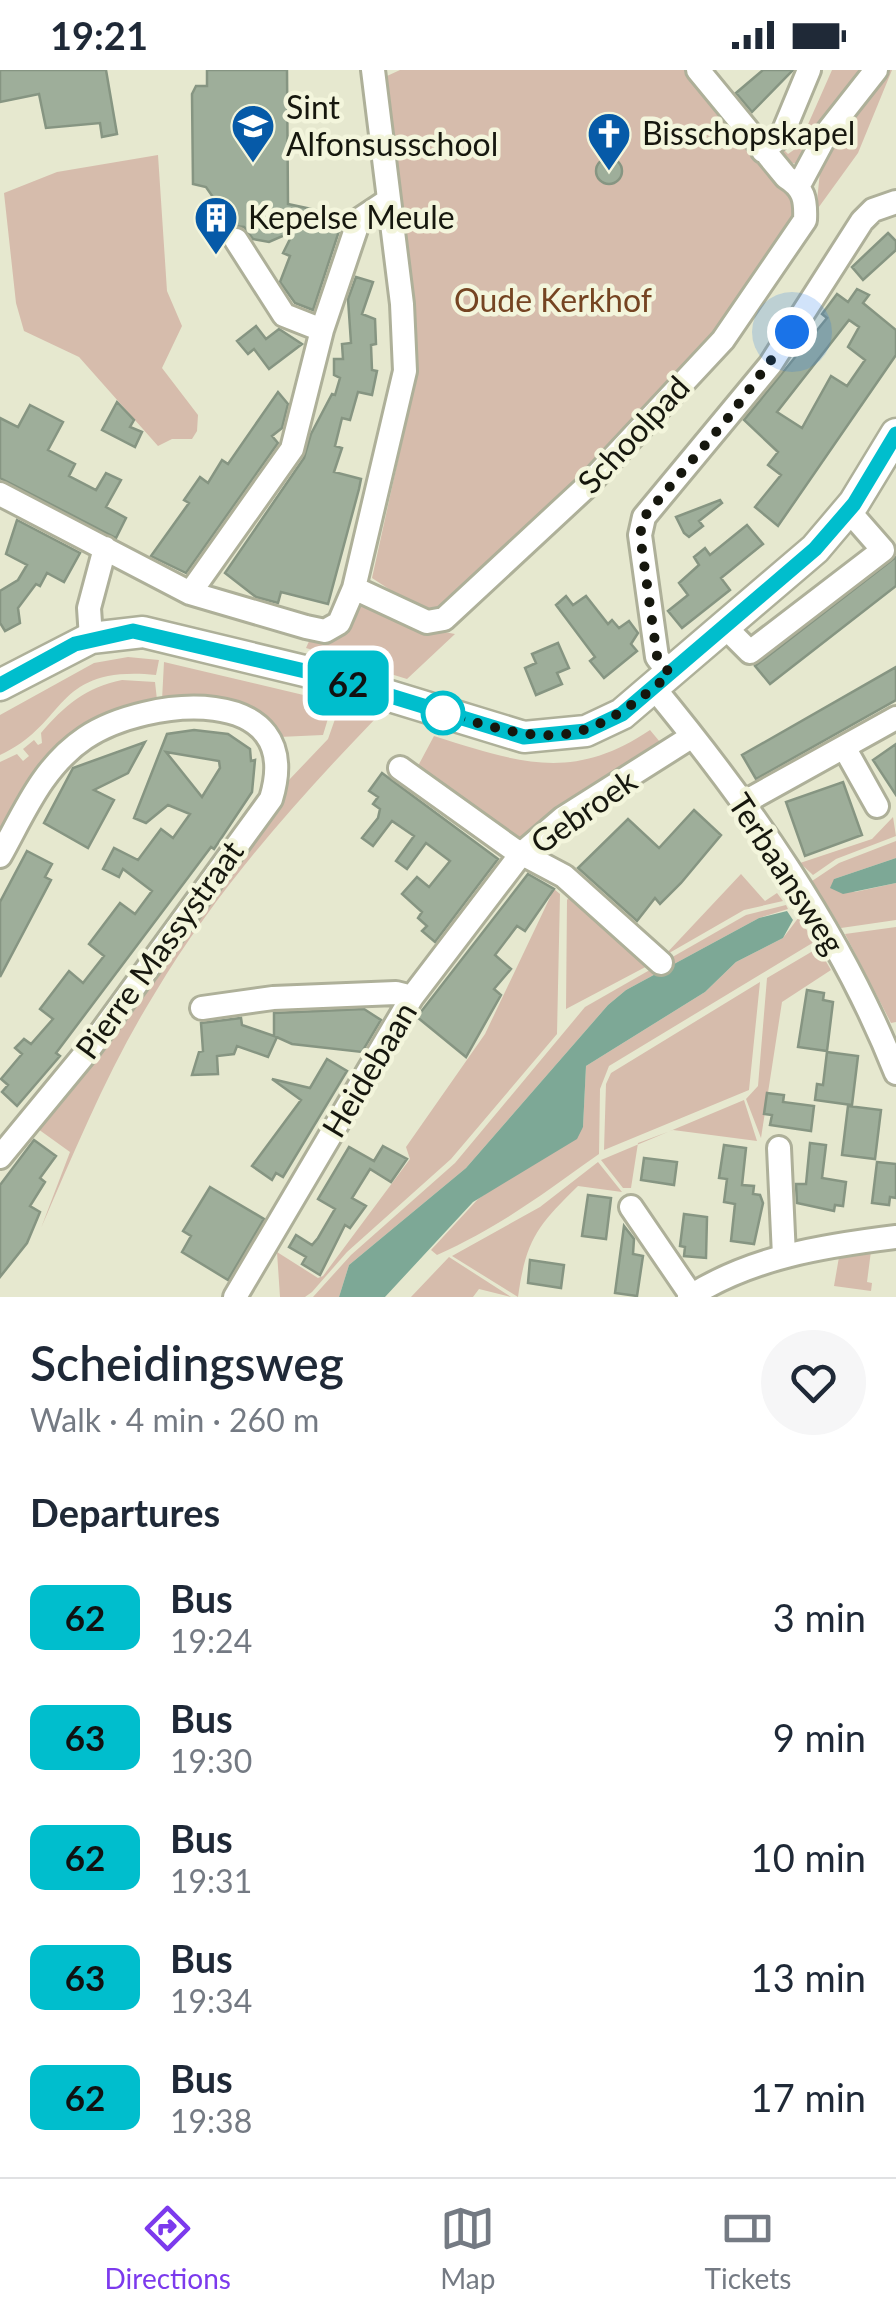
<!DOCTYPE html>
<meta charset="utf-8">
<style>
:root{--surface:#fff;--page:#f6f6f7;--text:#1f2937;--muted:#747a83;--line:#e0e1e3;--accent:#7c3aed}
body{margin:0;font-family:Lato,sans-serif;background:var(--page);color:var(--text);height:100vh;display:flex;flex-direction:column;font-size:38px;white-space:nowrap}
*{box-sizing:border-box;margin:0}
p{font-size:32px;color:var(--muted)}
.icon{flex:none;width:55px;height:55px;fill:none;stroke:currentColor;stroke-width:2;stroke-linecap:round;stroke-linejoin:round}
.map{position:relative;height:1227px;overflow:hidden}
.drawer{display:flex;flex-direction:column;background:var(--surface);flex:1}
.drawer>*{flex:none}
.badge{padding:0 20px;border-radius:15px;font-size:35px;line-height:65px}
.you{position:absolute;width:50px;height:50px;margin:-25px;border:8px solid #fff;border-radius:50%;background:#1a73e8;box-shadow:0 0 0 15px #1a73e833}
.map>.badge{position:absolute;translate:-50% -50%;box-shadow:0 0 0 5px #fff}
h2{padding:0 30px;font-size:38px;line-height:90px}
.round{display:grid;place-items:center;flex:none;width:105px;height:105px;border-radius:52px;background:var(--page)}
.summary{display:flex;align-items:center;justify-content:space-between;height:170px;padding:0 30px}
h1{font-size:48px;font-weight:600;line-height:75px}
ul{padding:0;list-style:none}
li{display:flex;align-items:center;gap:30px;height:120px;padding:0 30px}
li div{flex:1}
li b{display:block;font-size:38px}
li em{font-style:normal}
li .badge{min-width:110px;font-weight:700;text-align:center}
.status{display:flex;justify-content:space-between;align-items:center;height:70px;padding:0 50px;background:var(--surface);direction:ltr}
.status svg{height:28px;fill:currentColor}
.tabs{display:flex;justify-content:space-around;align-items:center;height:140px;border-top:2px solid var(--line);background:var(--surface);font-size:28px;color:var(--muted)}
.tabs a{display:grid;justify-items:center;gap:5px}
.tabs .selected{color:var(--accent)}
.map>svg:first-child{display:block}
.green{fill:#d6bcac}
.water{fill:#7da896}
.building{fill:#9eae9a;stroke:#869582;stroke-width:2.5;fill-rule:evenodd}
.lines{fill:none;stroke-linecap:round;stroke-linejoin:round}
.minor-casing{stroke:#aeb099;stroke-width:28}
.major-casing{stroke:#aeb099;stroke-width:35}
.minor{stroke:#fff;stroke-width:22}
.major{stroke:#fff;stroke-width:30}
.line-casing{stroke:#fff;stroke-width:22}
.line{stroke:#00becd;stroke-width:15}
.walk{stroke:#16170e;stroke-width:10;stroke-dasharray:0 18}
.stop-dot{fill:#fff;stroke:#00becd;stroke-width:5}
.labels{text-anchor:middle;stroke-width:9;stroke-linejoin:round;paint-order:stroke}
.poi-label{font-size:32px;fill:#16170e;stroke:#f3f5dc;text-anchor:start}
.park-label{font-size:32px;fill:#754422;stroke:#f3f5dc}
.street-label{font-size:32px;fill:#16170e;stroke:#f3f5dc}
</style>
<div class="status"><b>19:21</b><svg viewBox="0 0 49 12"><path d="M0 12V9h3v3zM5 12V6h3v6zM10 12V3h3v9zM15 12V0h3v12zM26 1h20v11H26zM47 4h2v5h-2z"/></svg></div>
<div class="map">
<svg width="896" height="1227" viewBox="0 0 896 1227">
<rect width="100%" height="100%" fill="#e6e8cf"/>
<path class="green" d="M400,0H687L798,136L744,223L675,312L452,540L424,542L372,508L411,331L414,294L387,6Z
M832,0H869L800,93L784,94L778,90L780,76L788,84L798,77Z
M882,0H892L858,83L816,141L822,82Z
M158,85L167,221L182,256L162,298L198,345L197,361L192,369H172L158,376L79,287L24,261L16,233L4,123L57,102Z
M363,529L423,558L455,564L407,609L306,578L310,569C341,567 351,557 363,529Z
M128,587L159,590L156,605C52,595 69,654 0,685V645L94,593Z
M164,592L333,632L323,665L279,667L259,643L255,646L241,638L242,633L162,630Z
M122,610L155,612L157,630L124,639L0,767V692L17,684L23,691L29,686L23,679L34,670L38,675L42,673L41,663C64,636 86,617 122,610Z
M340,635L376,648C294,733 216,821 155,923C109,997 76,1078 41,1158L70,1082L38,1059L86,1002L81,997L87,989L96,992L90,986L279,727L284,728L288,711L328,669Z
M650,660L660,672L658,680L524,772L511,769L421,704L418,696L434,666C517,692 572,713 650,660Z
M893,747L896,766L836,789L813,805L800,793L872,769Z
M896,771V788L834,809L855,822L896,813V850L841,858L812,811L839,793Z
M741,804L765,831L777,823L783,831L744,840L664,886Z
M554,819L560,824L557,964L451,1089L347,1182L312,1222L305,1227H280L277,1182L318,1208L323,1206L410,1089L406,1077L485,964Z
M572,823L653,893L566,939L567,830Z
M786,835L788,839L759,848L626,920L608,935L466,1098L349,1195L339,1227H313L351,1185L455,1093L585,937L746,845Z
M799,847L814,872L609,996L600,1019L599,1084C541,1125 503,1155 437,1185L431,1180L478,1129L583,1057L586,996L705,922L736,892L783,868Z
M896,857V952L891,953L845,864Z
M818,878L831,900L782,932L761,1068L746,1029L758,1016L767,908Z
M760,912L749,1020L604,1080L606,1014L611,1003Z
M744,1030L757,1071L673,1060L638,1073L631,1118H623L601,1090Z
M598,1092L622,1122L578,1116C537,1156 526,1170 518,1227L452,1186L540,1137Z
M871,1181L867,1212L872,1213L871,1221L834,1216L839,1187Z
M449,1187L511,1227L479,1219L473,1227H411Z"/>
<path class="water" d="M896,788V813L843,824L830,818L834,809Z
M787,841L793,850L783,868L736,892L705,922L586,996L583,1057L577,1069L473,1132L385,1227H339L349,1195L466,1098L608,935L626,920L759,848Z"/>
<path class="building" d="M0,0H106L117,64L102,67L100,53L46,58L39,24L0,32Z
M207,0H287L288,134L344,146L313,240L295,233L280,212L290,186L283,183L294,161L269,172L253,169L244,157L233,156L206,117L193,114L192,24L196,16H207Z
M763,0H793L752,42L736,23Z
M596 101a13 13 0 1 1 26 0a13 13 0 1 1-26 0Z
M888,163L896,171V180L863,210L852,197Z
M356,207L373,212L362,244L375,249L376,274L371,275L372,300L377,301L372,325L358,322L350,350L342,348L335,376L342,378L334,402L361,409L359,419L328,534L281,522L278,533L256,527L225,503L304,388L311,364L332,324L335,325L340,308L334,305V289H343L342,274L351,273L348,229Z
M857,219L869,225L863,233L896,260V285L778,456L755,437L781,405L768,395L778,382L744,350L827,248L822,244L837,224L848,232ZM849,250L859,257L848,277L865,290L847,316L831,306L802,358L777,342Z
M256,256L266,269L279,259L302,274L269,299L254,279L248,284L237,271Z
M278,322L288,334L282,358L272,366L278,373L186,503L151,486L189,433L184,430L200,407L208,413L222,390L228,394Z
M117,332L134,350L130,357L142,362L135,377L102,360Z
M30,335L63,352L48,380L75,394L69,406L96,420L106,403L121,410L106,437L126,448L116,468L0,408V348L18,357Z
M720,430L722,433L699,451L703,456L689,467L684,463L676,447Z
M17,450L80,483L64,512L47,503L40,516L36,514L18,538L20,553L5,561L0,553V521L18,510L27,495L6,484Z
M747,455L763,474L721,508L730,520L682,558L668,541L688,525L679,513L699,495L694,487L705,478L710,485Z
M896,487V516L770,614L755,596Z
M566,526L573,535L586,526L608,554L612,550L619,558L629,551L638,563L631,574L637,581L604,608L590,591L595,587L556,535Z
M558,573L569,598L557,603L562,614L536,625L525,598L536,593L532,584Z
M896,597V630L756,709L742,685Z
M194,660L228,664L250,679L251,691L255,690L252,722L214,779L211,777L56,983L60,986L17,1036L2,1022L8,1015L1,1009L22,984L15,978L24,969L31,974L53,949L40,939L69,901L83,913L104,886L89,874L120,833L135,844L152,821L123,799L119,807L103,799L114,778L138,790L161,759L173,768L190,744L168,735L146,753L134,748L167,664ZM166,682L219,691L220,698L202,727Z
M145,672L128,703L94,720L114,730L88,778L44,753L73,698Z
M896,674V725L873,690Z
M382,703L498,789L435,872L422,861L427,856L418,848L422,842L402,824L417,807L429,817L450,791L426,773L407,799L396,791L414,766L392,751L373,776L362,768L378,748L380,739L373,734L378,727L369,721Z
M843,712L862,765L805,786L786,732Z
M694,740L721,765L681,813L660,834L655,828L637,851L578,798L628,749L659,778Z
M27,781L52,794L45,807L51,810L0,907V832Z
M528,804L554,819L525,861L517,856L495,885L511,899L494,919L501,925L466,987L417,947Z
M807,920L824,923L823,930L833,932L827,981L798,977Z
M364,939L381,950L362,982L292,974L274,966V943Z
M241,948L242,955L277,967L268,987L237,976L234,984L217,986L218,1004L192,1005L199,982L203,981L201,953Z
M827,982L858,986L852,1035L815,1030L817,1014L823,1015Z
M327,989L347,1001L283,1107L276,1103L272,1110L252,1096L301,1030L272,1009L310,1018Z
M767,1023L784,1025L783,1032L814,1036L811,1061L770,1055L772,1045L764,1044Z
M848,1036L881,1040L875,1089L842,1085Z
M34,1070L56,1086L40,1108L45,1112L30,1136L40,1142L27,1173L0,1207V1115Z
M810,1073L826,1075L822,1108L846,1112L843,1136L835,1135L834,1141L797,1133L796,1114H806Z
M724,1075L746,1078L742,1115L754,1116L753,1124L760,1125L763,1133L754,1174L731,1171L735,1134L724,1132L727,1109L719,1108Z
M383,1076L407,1089L391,1112L370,1099L352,1128L366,1136L350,1158L345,1155L320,1205L302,1194L306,1187L289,1177L296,1165L312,1175L318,1168L335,1139L318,1129L349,1077L374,1091Z
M644,1088L677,1092L674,1115L641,1110Z
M877,1092L896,1094V1128L890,1127L889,1135L872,1133Z
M210,1117L264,1149L228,1210L182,1182L191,1166L183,1161Z
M588,1125L611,1128L606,1169L582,1166Z
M684,1144L707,1147L706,1188L684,1186L685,1177L680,1176Z
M624,1156L634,1169L633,1184L643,1186L637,1226L615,1223Z
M530,1190L564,1195L561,1218L528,1213Z"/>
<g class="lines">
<defs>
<path id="minor" d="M763,81L782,65L809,0
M799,115L828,61L876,0
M236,170L284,245L322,260
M0,424L190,523L306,557L325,561L339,553L354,518L405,301L402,234L373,0
M354,518L427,552L444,549L585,418L723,270L805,150C806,130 804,118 786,107L698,0
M190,523L292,379L322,260L359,150L386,132
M726,558L750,582L883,480L848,440
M91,568L89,538L105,478
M670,604L657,587L640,465L644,447L770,295L862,151L873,140L896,132
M654,618C749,733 841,863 896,1003
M844,677L877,736
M400,698L513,779L564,806L661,893
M743,733L896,648
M0,786C24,743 42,697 85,668C146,627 307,611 271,729L89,979L0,1087
M202,938L273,928L396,923L412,927
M779,1078L784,1186
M631,1137L691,1225
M235,1227L412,927L521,784L563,748L691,667
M689,1227C752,1187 823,1176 896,1167"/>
<path id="major" d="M0,615L91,568L143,562L321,605L524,667L586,661L622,644L815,479L854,433L896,364"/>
</defs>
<use href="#minor" class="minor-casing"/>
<use href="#major" class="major-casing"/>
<use href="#minor" class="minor"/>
<use href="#major" class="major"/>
</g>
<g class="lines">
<defs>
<path id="line" d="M0,615L75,574L133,561L322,605L524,667L586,661L622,644L815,479L854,434L896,364"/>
</defs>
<use href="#line" class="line-casing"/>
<use href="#line" class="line"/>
<path class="walk" d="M443,643C551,675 581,681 670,604L657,586L640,465L644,447L728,348L792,262"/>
</g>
<defs>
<symbol id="school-pin" viewBox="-11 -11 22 30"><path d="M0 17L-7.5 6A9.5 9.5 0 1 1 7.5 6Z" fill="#065aa8" stroke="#f3f5dc"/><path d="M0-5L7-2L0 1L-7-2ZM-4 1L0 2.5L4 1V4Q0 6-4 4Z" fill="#fff"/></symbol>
<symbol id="church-pin" viewBox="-11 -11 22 30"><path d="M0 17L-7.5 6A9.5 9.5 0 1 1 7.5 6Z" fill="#065aa8" stroke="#f3f5dc"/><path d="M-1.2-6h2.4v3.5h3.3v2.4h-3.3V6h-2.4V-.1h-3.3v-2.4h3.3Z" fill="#fff"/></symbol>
<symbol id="building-pin" viewBox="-11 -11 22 30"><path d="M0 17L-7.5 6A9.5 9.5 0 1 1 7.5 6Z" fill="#065aa8" stroke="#f3f5dc"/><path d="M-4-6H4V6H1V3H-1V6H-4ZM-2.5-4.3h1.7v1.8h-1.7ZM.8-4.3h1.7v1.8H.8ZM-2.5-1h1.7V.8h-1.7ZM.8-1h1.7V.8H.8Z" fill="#fff"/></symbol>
</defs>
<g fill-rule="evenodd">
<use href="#school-pin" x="228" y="31" width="50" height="68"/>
<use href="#church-pin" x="584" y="39" width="50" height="68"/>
<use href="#building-pin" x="191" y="123" width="50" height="68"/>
</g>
<circle class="stop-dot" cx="443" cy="643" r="20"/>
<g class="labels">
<g class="poi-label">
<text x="286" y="49">Sint<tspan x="286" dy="37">Alfonsusschool</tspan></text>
<text x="642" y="75">Bisschopskapel</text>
<text x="248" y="159">Kepelse Meule</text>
</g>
<g class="park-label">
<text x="553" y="242">Oude Kerkhof</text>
</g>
<g class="street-label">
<text transform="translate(634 365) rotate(-47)" y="11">Schoolpad</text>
<text transform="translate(584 742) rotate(-35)" y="11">Gebroek</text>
<text transform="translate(786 804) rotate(57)" y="11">Terbaansweg</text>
<text transform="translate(160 880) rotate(-54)" y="11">Pierre Massystraat</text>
<text transform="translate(370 1000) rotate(-59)" y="11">Heidebaan</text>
</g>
</g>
</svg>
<div class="you" style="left:792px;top:262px"></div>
<b class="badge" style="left:348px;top:613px;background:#00becd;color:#111">62</b>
</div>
<section class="drawer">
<div class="summary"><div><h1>Scheidingsweg</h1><p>Walk · 4 min · 260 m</p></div><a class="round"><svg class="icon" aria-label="heart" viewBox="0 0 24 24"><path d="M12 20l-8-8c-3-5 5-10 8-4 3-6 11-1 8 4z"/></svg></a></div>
<h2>Departures</h2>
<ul>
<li><span class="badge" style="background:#00becd;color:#111">62</span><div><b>Bus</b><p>19:24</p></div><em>3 min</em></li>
<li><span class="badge" style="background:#00becd;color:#111">63</span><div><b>Bus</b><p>19:30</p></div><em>9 min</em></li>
<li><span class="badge" style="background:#00becd;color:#111">62</span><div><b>Bus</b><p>19:31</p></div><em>10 min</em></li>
<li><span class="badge" style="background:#00becd;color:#111">63</span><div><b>Bus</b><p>19:34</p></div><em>13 min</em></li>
<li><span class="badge" style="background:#00becd;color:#111">62</span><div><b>Bus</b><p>19:38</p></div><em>17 min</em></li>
</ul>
</section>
<nav class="tabs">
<a class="selected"><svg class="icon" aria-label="directions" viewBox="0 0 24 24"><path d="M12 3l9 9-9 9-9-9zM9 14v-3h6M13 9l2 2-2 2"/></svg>Directions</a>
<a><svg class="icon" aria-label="map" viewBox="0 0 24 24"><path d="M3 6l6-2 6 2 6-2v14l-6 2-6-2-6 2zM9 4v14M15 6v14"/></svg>Map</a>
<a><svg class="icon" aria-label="tickets" viewBox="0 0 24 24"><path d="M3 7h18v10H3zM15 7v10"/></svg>Tickets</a>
</nav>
